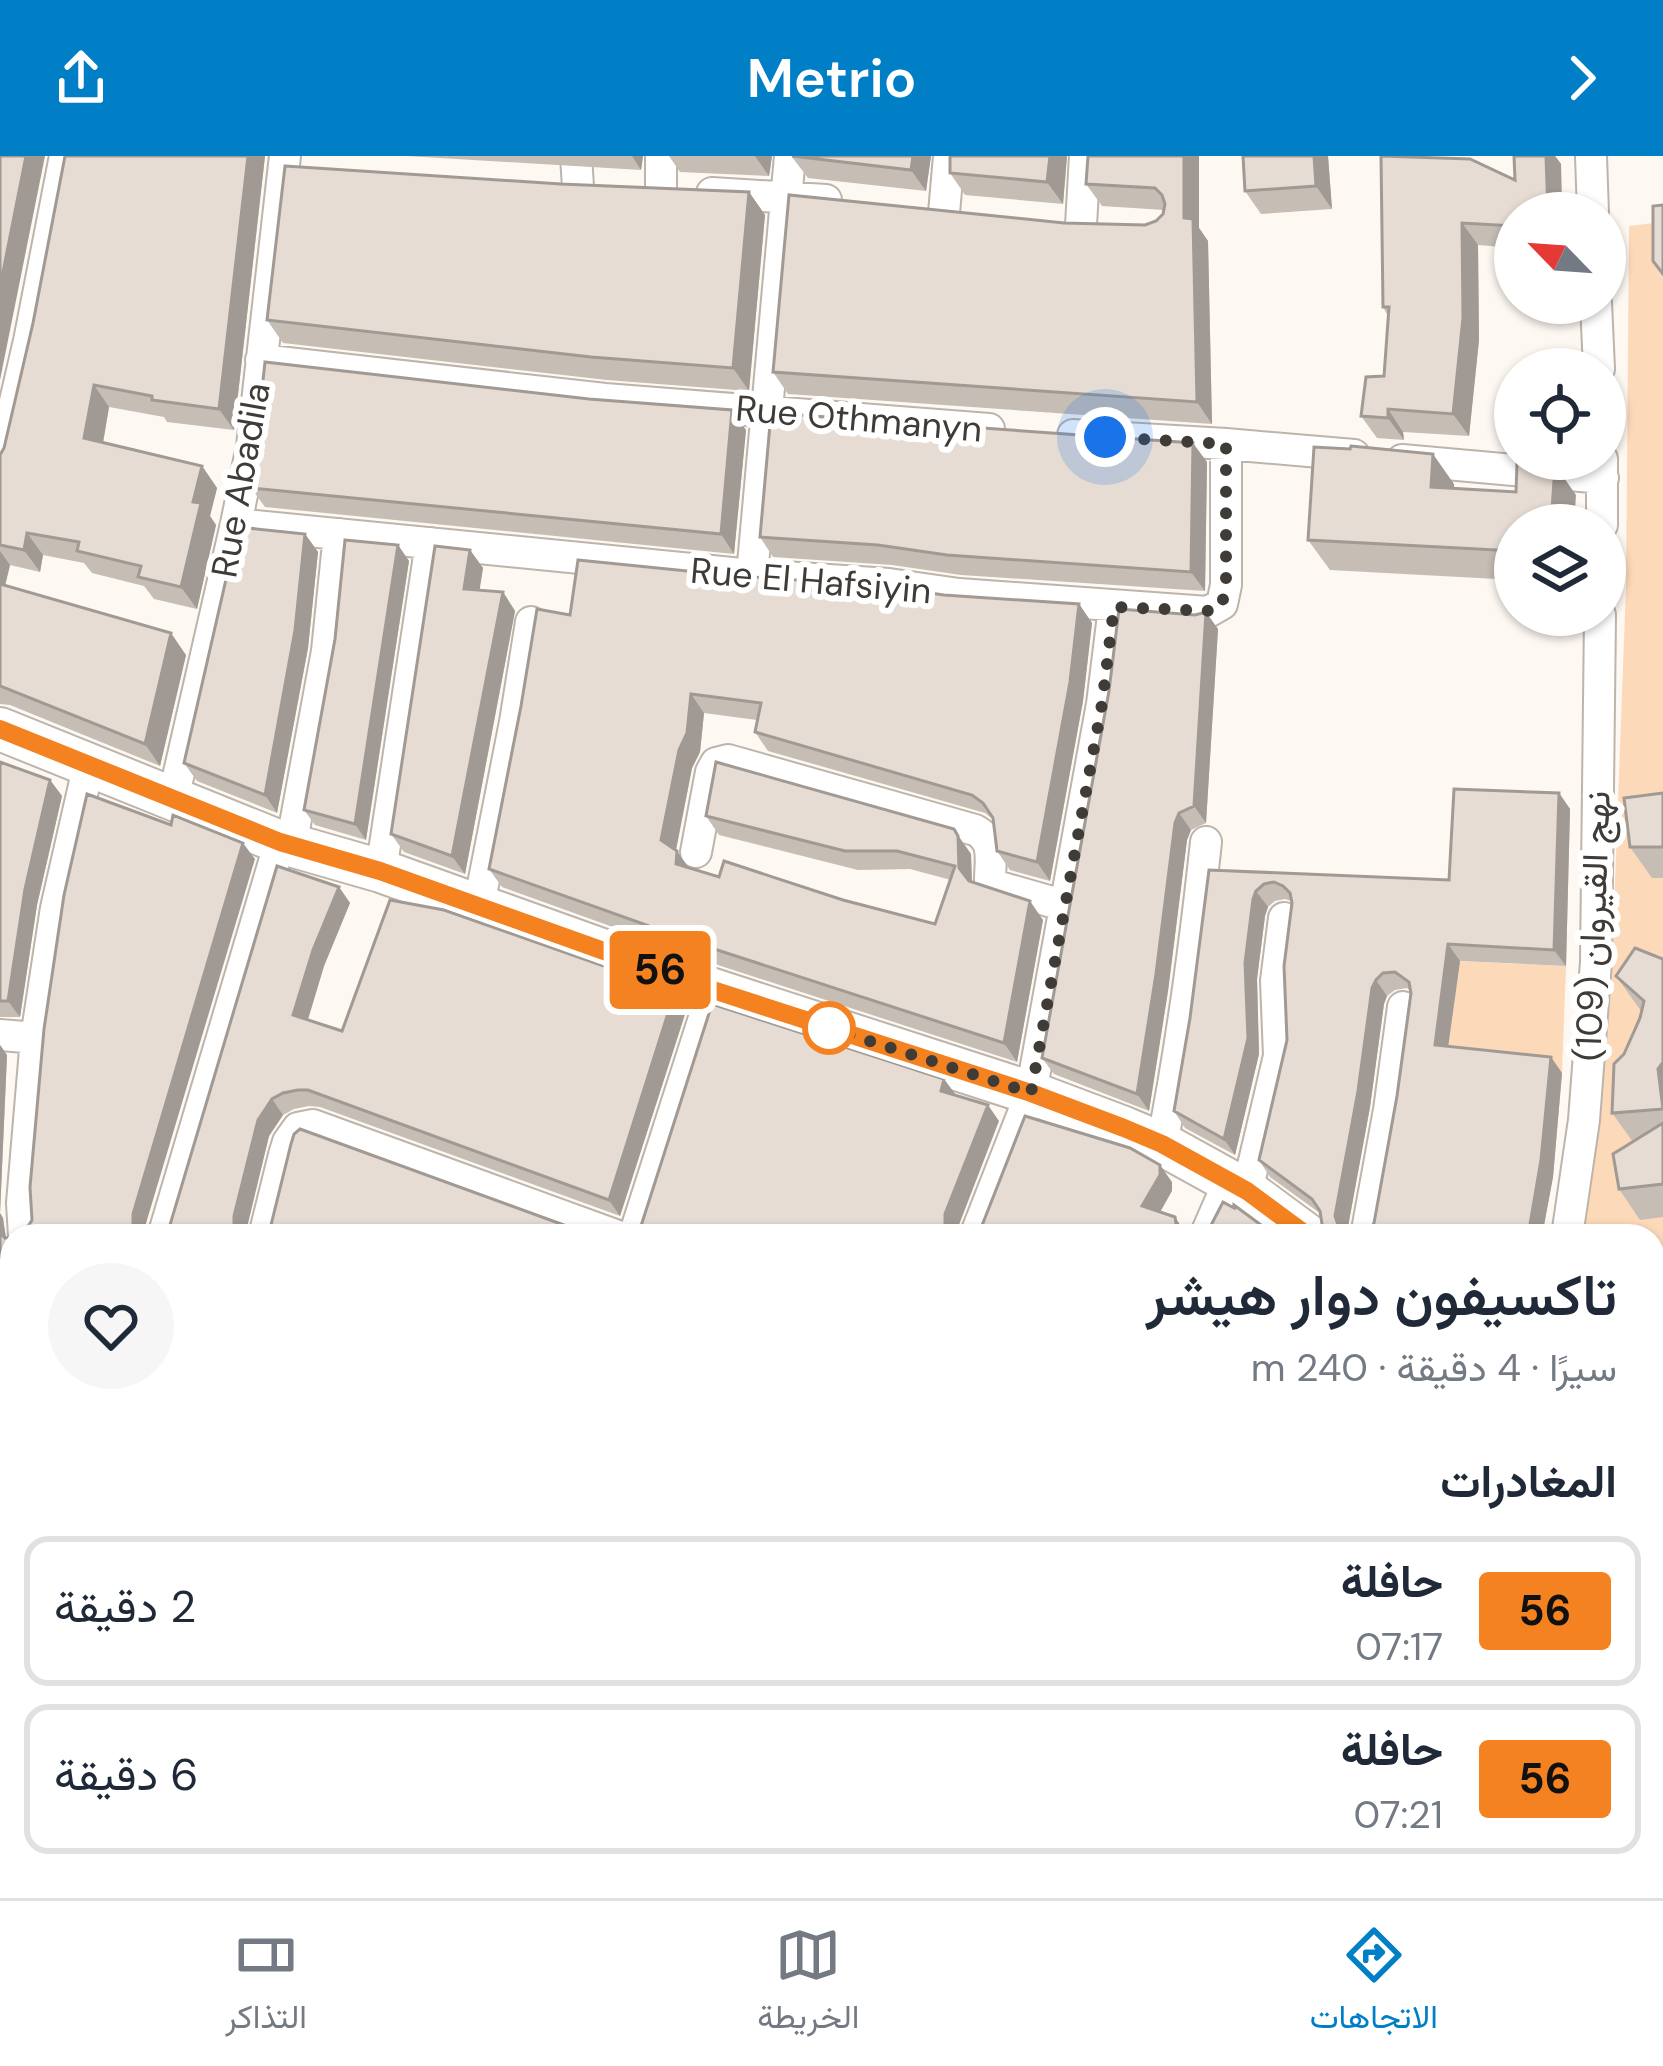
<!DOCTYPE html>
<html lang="ar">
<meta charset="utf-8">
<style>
:root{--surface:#fff;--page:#f6f6f7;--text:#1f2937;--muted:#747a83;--line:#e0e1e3;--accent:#007fc7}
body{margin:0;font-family:"DM Sans",Vazirmatn,sans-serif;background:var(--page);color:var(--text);direction:rtl;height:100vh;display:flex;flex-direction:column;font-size:45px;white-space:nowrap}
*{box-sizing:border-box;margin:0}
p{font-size:39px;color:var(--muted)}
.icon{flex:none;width:66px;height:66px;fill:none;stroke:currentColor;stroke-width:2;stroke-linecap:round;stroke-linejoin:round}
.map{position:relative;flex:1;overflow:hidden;direction:ltr}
.details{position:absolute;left:0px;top:1068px;width:1665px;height:675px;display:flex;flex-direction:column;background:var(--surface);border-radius:36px 36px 0 0;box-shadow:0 3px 9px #0004;direction:rtl}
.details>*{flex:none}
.badge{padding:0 24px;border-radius:9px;font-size:42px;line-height:78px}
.needle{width:78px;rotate:295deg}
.fabs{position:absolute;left:1494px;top:36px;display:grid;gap:24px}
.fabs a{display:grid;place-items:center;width:132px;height:132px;border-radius:50%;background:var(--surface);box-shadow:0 3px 9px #0004;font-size:60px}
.you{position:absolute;width:60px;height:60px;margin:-30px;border:9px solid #fff;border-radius:50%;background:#1a73e8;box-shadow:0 0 0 18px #1a73e833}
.map>.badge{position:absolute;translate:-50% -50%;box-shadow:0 0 0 6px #fff}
h2{padding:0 48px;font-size:45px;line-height:108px}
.round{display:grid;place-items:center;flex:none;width:126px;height:126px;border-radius:63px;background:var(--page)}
.overview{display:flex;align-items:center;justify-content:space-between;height:204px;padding:0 48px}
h1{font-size:57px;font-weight:600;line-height:90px}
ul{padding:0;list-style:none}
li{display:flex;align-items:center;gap:36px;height:150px;margin:0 24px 18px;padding:0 24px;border:6px solid var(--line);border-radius:24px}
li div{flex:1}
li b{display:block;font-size:45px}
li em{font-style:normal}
li .badge{min-width:132px;font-weight:700;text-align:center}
header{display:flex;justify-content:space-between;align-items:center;height:156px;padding:0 48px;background:var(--accent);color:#fff;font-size:54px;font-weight:600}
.dock{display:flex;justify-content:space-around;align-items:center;height:168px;border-top:3px solid var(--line);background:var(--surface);font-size:33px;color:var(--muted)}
.dock a{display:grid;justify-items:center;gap:6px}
.dock .active{color:var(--accent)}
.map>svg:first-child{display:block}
.built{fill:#faeadb}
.green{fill:#fcd9b9}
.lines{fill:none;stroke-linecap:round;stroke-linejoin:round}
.street-casing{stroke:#bdb4ab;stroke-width:34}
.secondary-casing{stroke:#bdb4ab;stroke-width:46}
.street{stroke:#fff;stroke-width:30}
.secondary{stroke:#fff;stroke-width:42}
.wall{fill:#c6bdb5}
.shaded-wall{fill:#a19a94}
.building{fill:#e6dcd3;stroke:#a19a94;stroke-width:3}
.line-casing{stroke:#fff;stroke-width:27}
.line{stroke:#f58220;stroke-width:18}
.walk{stroke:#3f3b37;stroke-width:12;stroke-dasharray:0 21.6}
.stop-dot{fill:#fff;stroke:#f58220;stroke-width:6}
.labels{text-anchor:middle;stroke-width:12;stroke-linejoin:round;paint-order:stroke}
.street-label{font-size:36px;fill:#3f3b37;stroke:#fff}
</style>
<header><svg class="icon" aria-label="forward" viewBox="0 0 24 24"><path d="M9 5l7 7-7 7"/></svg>Metrio<svg class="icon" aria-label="share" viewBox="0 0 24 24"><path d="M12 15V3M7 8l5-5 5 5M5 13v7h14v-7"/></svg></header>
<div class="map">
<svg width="1663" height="1742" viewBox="0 0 1663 1742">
<rect width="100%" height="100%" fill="#fef8f2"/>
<path class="built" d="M710,1731H1271L1268,1742H703Z"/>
<path class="green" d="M1663,66V1295L1653,1290V1080H1579L1611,833L1626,431L1629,70Z
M1411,803L1566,810L1562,917L1446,906L1454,846L1411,843Z
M1653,1552L1660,1742H1268L1271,1731H1653Z"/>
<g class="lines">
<defs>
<path id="street" d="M576,0L578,31
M1591,0L1593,57
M661,36V0
M712,37L826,44
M944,57L949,0
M1081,69L1085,0
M1596,147L1599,213
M261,204L605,243L989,273
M1073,279L1226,288L1354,299
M1402,304L1603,322
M0,310L29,185L65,0
M236,368L752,419L889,428L959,438L1208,456L1222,448L1226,429V288
M1602,369V303
M752,419L790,0
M173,643L236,368L252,290L285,0
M291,690L327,495L339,378
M696,696L711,616L716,607L728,604L975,674C996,685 990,704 990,724L996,730L1066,750
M381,715L431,387
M479,749L515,566L531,466
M0,879L36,882
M1162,988C1182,888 1195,788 1206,686
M1247,1035L1279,900L1276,825L1284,762
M24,1080L22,1047L36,882L56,752L89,608
M163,1080L280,686
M264,1080L284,999L288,986L298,972L313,969L618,1080
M634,1080L713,834
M975,1080L1031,937L1102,548L1114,451
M1205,1080L1229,1025
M1366,1080L1389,954L1403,851
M1567,1080L1584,964L1596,806L1600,459
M0,1227L12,1231
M0,1734L370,1742
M469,1742L470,1731
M686,1742L693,1731"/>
<path id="secondary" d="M0,573L280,686L381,715L713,834L1031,937L1124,972L1162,988L1247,1035L1308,1080
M1653,1303L1663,1309"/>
</defs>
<use href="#street" class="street-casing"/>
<use href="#secondary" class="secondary-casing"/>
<use href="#street" class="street"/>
<use href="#secondary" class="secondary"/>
</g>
<path class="wall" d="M65,0H265L234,274L167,266L164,261L109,251L103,287L202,310L217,332L210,360L216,369L197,453L154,443L144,430L92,417L84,407L43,399L40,416L10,409L5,430L186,499L160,610L10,549L0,548V299L4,292L33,167Z
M407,0H643L641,14Z
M669,0H772L769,20L680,16Z
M931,0L926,35L808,22L792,1Z
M1067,0L1063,48L965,39L950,17Z
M1199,0V72L1208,85L1212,268L788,238L773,216L1064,67L1145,69L1156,65L1163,58L1164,54L1102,50L1086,28Z
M1328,0L1332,53L1261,58L1245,35Z
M1381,0L1515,24L1514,0H1555L1561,8L1562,57H1515V92L1478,89L1479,184L1469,280L1403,276L1404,284L1377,282L1361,260L1384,220L1388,160L1383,151Z
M561,28L749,36L765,59L749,235L607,224L283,187L267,164Z
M589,243L746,274L734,398L265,351L251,332Z
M1207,306L1205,435L961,419L892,409L773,401L760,381Z
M1454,328V333L1576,339L1515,369V424L1330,414L1308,384Z
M305,378L318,396L308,492L277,657L197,625L184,607Z
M398,389L409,405L366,684L315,669L304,654Z
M470,394L483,412L479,434L503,436L515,455L465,718L404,696L391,678Z
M944,439L1079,448L1092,467L1083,545L1050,725L1010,714L997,695L994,664L985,657L768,595L755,576L757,564L704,557L700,596L692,612L676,695L689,712L719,721L843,744L935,768L951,724L910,713L858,714L719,679L706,660L954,673L971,698L972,726L1043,764L1017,906L721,810L502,731L489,713L570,459Z
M1218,473L1206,667L1191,674L1187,684L1168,835L1149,955L1054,918L1042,902Z
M0,606L50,624L62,640L37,749L20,861H0Z
M1559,637L1570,653L1566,810L1460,805L1448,891L1562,917L1553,1021L1542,1080H1363L1369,1077L1374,1067L1397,940L1410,835L1407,832L1395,834L1387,840L1384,848L1370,951L1347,1076L1322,1068L1321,1058L1270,1021L1259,1004L1287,884L1291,745L1285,743L1275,745L1268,751L1265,760L1257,823L1259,898L1235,999L1185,972L1174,955L1190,862L1209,714L1449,724Z
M1663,637V722H1652L1630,691Z
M339,731L350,747L324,810L308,864L342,875L675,835L687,852L620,1060L320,951L309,950L294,953L283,959L269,980L245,1076L166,1077Z
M1663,803V1061L1640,1064L1619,1033L1633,986L1612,957L1624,898L1641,855L1616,820Z
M0,889L7,899L0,1057L3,1062L6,1082H12V1211L0,1208Z
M1663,1125V1206L1657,1207L1653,1201V1128Z
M0,1265L12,1266V1715H0Z
M1653,1342L1663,1347V1419L1653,1414Z
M1653,1446L1663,1448V1515L1653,1514Z"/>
<path class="shaded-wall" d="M26,0H45L0,224V131Z
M248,0H265L234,274L219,253Z
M632,0H643L641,14Z
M755,0H772L769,20Z
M913,0H931L926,35L911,14Z
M1050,0H1067L1063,48L1047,26Z
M1184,0H1199V72L1208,85L1212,268L1197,246L1184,62Z
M1314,0H1328L1332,53L1316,30Z
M1546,0H1555L1561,8L1562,57H1548Z
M749,36L765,59L749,235L733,212Z
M1462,67L1478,89L1479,184L1469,280L1453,258Z
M94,229L109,251L100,304L84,282Z
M1388,253L1403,276L1404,284L1388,262Z
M732,254L746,274L734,398L721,378Z
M1193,287L1207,306L1205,435L1191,416Z
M1433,298L1454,328L1453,362L1431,331Z
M1555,309L1576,339L1574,369H1551Z
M202,310L217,332L210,360L216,369L197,453L181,431L193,346Z
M27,377L43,399L40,416L24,394Z
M305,378L318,396L308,492L277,657L265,639Z
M398,389L409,405L366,684L355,668Z
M470,394L483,412L477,451L464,433Z
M0,395L10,409L1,446L0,445Z
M503,436L515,455L465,718L452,700Z
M1079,448L1092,467L1083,545L1050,725L1037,706Z
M1206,456L1218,473L1206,667L1194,650Z
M171,477L186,499L160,610L145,588Z
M691,538L704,557L700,596L692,612L674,703L661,684Z
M50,624L62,640L37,749L20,861L8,845L25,733Z
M1559,637L1570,653L1566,810L1554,794Z
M1179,657L1191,674L1187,684L1168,835L1149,955L1137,938L1175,667Z
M958,680L971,698L972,730L959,712Z
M243,687L255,703L144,1074V1080L133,1069V1058Z
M677,695L690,714L676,708Z
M339,731L350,747L324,810L304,876L293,859L313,794Z
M1256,735L1268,751L1265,760L1257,823L1259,898L1235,999L1224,983L1253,743Z
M1030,745L1043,764L1017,906L1004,887Z
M1448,788L1460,805L1446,906L1435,889Z
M1376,824L1387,840L1384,848L1370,951L1347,1076L1348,1080H1339L1335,1060L1372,832Z
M675,835L687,852L620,1060L609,1044Z
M0,889L7,899L0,1057L3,1062L7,1090L0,1079Z
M1551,901L1562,917L1553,1021L1542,1080H1528Z
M1663,906V948L1658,913Z
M944,923L956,939L941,935Z
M272,943L283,959L269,980L245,1080L234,1070V1060L258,964Z
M988,949L999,965L957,1074L956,1080H953L945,1068V1058Z
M1160,1009L1172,1026V1035L1154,1067L1142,1050Z
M1175,1061L1186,1078L1187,1080H1181L1177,1074Z
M638,1731H661L653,1742H630Z"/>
<path class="building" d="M0,0H26L0,131Z
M65,0H248L219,253L152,244V240L94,229L84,282L202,310L193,346L201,347L181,431L138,421L141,410L77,395L79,386L27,377L24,394L0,389V299L4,292L33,167Z
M792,0H913L911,14Z
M950,0H1050L1047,26L950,17Z
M1088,0H1184V62L1193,63L1197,246L773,216L789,39L1064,67L1145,69L1156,65L1163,58L1165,48L1162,39L1155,32L1086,28Z
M1243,0H1314L1316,30L1245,35Z
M1381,0L1470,3L1515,24L1514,0H1546L1548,57H1515V70L1462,67L1463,162L1453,258L1388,253V262L1361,260L1366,221L1384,220L1389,151H1383Z
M285,10L561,28L749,36L733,212L591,201L267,164Z
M1663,49V118L1653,105V50Z
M265,206L589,243L732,254L721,378L251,332Z
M771,257L1193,287L1191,416L947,399L878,389L760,381Z
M1351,290L1433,298L1431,331L1516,336L1517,307L1555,309L1551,369H1515V395L1308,384L1314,291L1350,293Z
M238,371L305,378L295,474L265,639L184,607Z
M345,384L398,389L355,668L304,654L335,483Z
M435,390L470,394L464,433L503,436L452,700L391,678Z
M578,404L737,420L874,429L944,439L1079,448L1070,526L1037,706L997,695L993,662L983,647L972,639L755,576L761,547L691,538L687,577L679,594L661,684L677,695L676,708L719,721L724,705L843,744L935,768L955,710L897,695H845L706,660L716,606L954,673L958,680L959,712L969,725L1030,745L1004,887L708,791L489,713L521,550L537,453L570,459Z
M0,428L171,477L145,588L0,530Z
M1119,453L1195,459L1206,456L1194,650L1179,657L1175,667L1156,818L1137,938L1042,902L1109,535Z
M0,606L50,624L25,733L8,845H0Z
M1454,633L1559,637L1554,794L1448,788L1435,889L1551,901L1541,1004L1528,1080H1363L1369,1077L1374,1067L1397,940L1411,837L1409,826L1395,816L1383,817L1376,824L1372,832L1358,935L1335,1060L1340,1075L1339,1080H1316L1322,1068L1320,1055L1312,1043L1259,1004L1287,884L1284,810L1292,747L1290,737L1283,730L1274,726L1264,728L1256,735L1253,743L1245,807L1248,882L1224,983L1174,955L1190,862L1209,714L1449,724Z
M1663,637V691H1630L1624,642Z
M87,638L171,669L173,659L243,687L133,1058V1069L143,1080H22L32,1064L30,1031L44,873L64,739Z
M277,710L339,731L313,794L293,859L342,875L390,744L444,754L675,835L609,1044L308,934H298L283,937L272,943L258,964L234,1060V1070L245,1080H161L166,1077L170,1069Z
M1635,792L1663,803V906L1658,913L1663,953L1612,957L1614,908L1624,898L1640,862L1644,845L1616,820Z
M712,848L944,923L941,935L988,949L945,1058V1068L954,1080H632L636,1077L641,1070Z
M1025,960L1130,992L1160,1009V1019L1142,1050L1175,1061L1177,1074L1184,1080H971L981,1072Z
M1663,967V1028L1619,1033L1613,998Z
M300,973L594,1080H261L271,1069L291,988L294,978Z
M1223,1046L1234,1052V1049L1276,1080H1202L1206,1079Z
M0,1077L5,1082H12V1201L7,1196L0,1195Z
M1663,1125V1173L1653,1174V1128Z
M0,1265L12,1266V1699L0,1698Z
M1653,1342L1663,1347V1408L1653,1403Z
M1653,1446L1663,1448V1500L1653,1499Z
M544,1731H638L630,1742H544Z
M0,1737L211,1742H0Z
M373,1738L438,1742H365Z"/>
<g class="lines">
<defs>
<path id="line" d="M0,573L280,686L380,715L713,834L1031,937L1124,972L1162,988L1247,1035L1308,1080"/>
</defs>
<use href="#line" class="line-casing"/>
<use href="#line" class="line"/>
<path class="walk" d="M829,872L1031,937L1102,548L1114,451L1214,455L1222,448L1226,429V288L1105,281"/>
</g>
<circle class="stop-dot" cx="829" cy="872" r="24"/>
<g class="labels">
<g class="street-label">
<text transform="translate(859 262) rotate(5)" y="13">Rue Othmanyn</text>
<text transform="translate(240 324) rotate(-80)" y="13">Rue Abadila</text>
<text transform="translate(811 424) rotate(5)" y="13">Rue El Hafsiyin</text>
<text transform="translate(1592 770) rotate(-88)" y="13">نهج القيروان (109)</text>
</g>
</g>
</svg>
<div class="fabs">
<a><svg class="needle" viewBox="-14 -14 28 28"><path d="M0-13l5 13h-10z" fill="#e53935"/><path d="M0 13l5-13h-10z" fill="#747a83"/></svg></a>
<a><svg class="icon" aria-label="locate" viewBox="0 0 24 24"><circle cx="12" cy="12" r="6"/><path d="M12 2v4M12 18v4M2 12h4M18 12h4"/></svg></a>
<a><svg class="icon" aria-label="layers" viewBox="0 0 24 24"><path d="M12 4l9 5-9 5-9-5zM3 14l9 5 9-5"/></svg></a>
</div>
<div class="you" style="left:1105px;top:281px"></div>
<b class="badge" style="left:660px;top:814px;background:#f58220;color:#111">56</b>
<section class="details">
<div class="overview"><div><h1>تاكسيفون دوار هيشر</h1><p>سيرًا · 4 دقيقة · 240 m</p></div><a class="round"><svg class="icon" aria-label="heart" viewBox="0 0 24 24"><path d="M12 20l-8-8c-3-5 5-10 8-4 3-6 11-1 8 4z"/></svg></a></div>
<h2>المغادرات</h2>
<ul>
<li><span class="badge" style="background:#f58220;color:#111">56</span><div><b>حافلة</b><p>07:17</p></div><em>2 دقيقة</em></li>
<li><span class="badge" style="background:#f58220;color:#111">56</span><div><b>حافلة</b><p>07:21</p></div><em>6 دقيقة</em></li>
</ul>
</section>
</div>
<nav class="dock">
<a class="active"><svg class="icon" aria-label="directions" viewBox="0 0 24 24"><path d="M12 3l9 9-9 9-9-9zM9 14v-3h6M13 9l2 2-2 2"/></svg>الاتجاهات</a>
<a><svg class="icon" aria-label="map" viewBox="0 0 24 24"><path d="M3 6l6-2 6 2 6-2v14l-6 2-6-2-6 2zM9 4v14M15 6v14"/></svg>الخريطة</a>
<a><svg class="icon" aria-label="tickets" viewBox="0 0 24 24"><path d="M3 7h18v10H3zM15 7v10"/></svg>التذاكر</a>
</nav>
